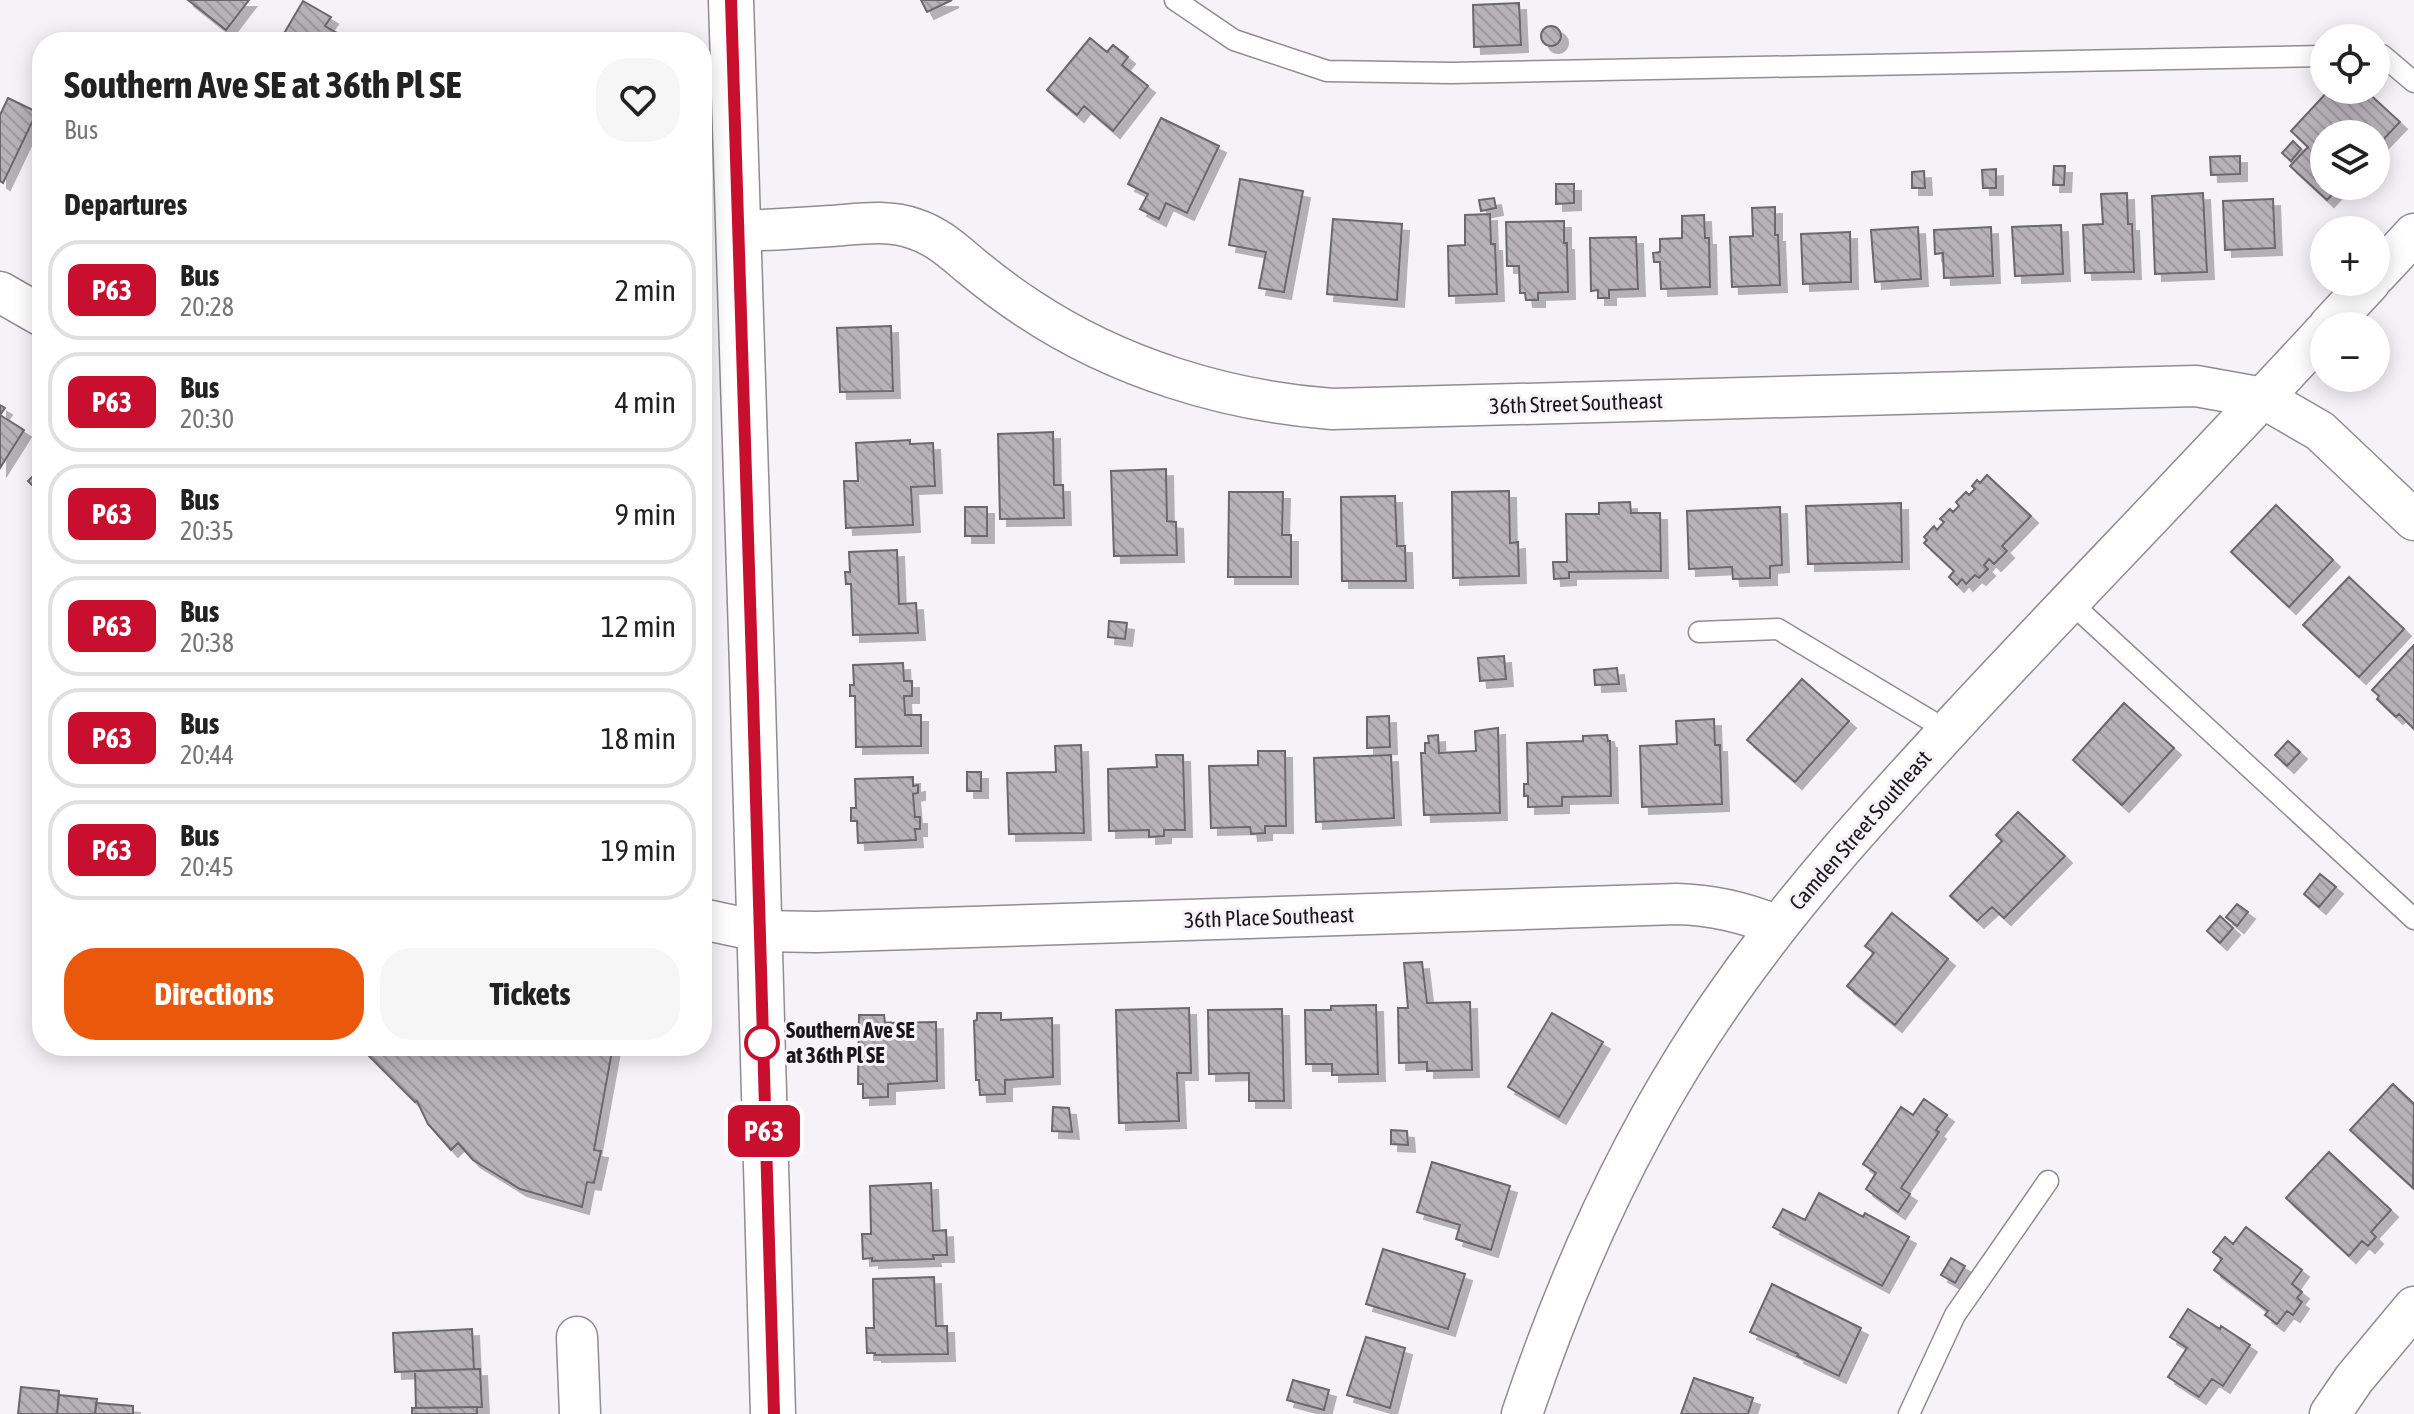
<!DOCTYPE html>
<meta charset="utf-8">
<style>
:root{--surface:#fff;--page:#f6f6f6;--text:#222;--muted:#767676;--line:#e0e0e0;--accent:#ea580c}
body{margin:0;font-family:"Asap Condensed",sans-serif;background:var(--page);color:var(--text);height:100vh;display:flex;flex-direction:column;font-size:30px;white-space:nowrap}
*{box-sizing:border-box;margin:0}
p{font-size:26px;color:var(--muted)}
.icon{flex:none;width:44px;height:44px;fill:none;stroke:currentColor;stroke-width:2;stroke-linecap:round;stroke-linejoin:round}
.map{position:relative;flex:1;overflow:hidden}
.sheet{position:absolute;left:32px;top:32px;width:680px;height:1024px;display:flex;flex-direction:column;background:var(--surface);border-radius:32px;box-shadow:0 4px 20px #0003}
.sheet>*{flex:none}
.badge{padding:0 16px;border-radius:12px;font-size:28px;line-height:52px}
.tools{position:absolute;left:2310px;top:24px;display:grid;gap:16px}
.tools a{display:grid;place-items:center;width:80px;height:80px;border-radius:50%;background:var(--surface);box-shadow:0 4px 20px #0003;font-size:40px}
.map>.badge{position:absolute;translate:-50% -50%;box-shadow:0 0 0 4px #fff}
h2{padding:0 32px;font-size:30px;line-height:72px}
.round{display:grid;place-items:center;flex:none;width:84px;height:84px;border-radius:32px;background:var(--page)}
.headline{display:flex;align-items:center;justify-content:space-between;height:136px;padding:0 32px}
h1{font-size:38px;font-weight:700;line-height:60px}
.primary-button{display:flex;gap:16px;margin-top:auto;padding:16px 32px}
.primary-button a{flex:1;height:92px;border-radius:32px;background:var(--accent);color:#fff;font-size:32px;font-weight:700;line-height:92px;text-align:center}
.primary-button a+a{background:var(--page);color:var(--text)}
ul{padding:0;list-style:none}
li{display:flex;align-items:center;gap:24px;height:100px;margin:0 16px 12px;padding:0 16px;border:4px solid var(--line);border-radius:32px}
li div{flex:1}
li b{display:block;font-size:30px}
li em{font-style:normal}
li .badge{min-width:88px;font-weight:700;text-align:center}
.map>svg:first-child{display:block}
.building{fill:url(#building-back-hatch);stroke:#6a676c;stroke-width:2;filter:url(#shadow)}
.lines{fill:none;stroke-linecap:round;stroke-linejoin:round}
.service-casing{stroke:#8f8c92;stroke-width:23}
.minor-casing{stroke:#8f8c92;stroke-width:43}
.secondary-casing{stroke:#8f8c92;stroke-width:47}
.service{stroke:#fff;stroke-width:20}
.minor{stroke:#fff;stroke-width:40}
.secondary{stroke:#fff;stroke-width:44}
.line-casing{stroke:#fff;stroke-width:18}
.line{stroke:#c8102e;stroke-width:12}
.stop-dot{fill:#fff;stroke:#c8102e;stroke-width:4}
.labels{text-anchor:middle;stroke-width:6;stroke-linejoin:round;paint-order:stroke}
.street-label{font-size:22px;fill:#181719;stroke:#f5f2f8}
.stop-label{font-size:22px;font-weight:bold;fill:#181719;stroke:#f5f2f8;text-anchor:start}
</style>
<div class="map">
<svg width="2414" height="1414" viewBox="0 0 2414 1414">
<defs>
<pattern id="building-back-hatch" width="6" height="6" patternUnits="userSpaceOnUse" patternTransform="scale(2)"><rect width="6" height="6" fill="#b6b2b8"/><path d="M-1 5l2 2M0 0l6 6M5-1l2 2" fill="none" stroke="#9c989e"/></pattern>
<filter id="shadow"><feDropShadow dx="7" dy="7" stdDeviation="0" flood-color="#0004"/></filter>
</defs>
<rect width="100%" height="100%" fill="#f5f2f8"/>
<path class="building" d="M188,0H249L226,30Z
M921,0H952L927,12Z
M303,1L331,17L325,26L353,42H279Z
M1519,3L1521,45L1474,47L1473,5Z
M1541 36a10 10 0 1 1 20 0a10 10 0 1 1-20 0Z
M1090,38L1107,52L1113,45L1128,57L1122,65L1148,86L1113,131L1084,106L1077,115L1047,90Z
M2329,90H2365L2400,122L2376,147V134H2324V186H2340L2327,200L2290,166L2308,147L2291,131Z
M8,98L37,112L3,183L0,181V115Z
M1161,118L1219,146L1187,213L1166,203L1159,219L1140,209L1148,194L1128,184Z
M2293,141L2301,149L2291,161L2282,153Z
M2240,156V174L2211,175L2210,157Z
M2054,166H2065L2064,185H2053Z
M1996,169V188H1983L1982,170Z
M1924,171L1925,188H1912V172Z
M1240,179L1303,191L1284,292L1259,288L1266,252L1229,245Z
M1556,184H1574V203L1556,204Z
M2127,193L2128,224H2132L2134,272L2085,273L2083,225L2103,224L2101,194Z
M2203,193L2207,272L2155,274L2152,196Z
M1494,198L1496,208L1481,211L1479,200Z
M2273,199L2275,248L2225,250L2223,201Z
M1775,207V235H1778L1780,285L1732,287L1730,237L1753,236L1752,208Z
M1490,214L1491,244H1495L1497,294L1449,296L1448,246L1465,245V215Z
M1704,215L1705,238H1709L1710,287L1661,289L1660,262H1654L1653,253L1660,252V239L1682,238V216Z
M1333,219L1402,224L1397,300L1327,294Z
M1564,221V243H1567L1568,292L1538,293V300H1526L1525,293H1520L1519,266H1507L1506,222Z
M2061,225L2063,274L2015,276L2012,227Z
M1918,227L1921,279L1875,282L1871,230Z
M1991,227L1993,276L1944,278L1943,253L1935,254L1934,230Z
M1850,232L1851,282L1803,284L1801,234Z
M1636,237L1638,289L1609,290V298H1598V290L1591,291L1590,238Z
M891,326L893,391L840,392L837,328Z
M0,405L5,408L0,415L24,430L0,468Z
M1053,432L1054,485H1063L1064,518L1000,519L998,434Z
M910,440V444L933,443L935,486L911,487L913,525L846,528L844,481H858L856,443Z
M42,467V495L28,481Z
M1166,469L1167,521L1176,522L1177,555L1114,556L1111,471Z
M1987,475L2031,516L2002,546L2007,551L1994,564L1989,559L1984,565L1988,569L1979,578L1975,575L1966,584L1962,579L1957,585L1949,577L1954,571L1924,543L1927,540L1924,537L1934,526L1937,530L1944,522L1940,519L1950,509L1953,512L1959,506L1956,502L1966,492L1969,495L1975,489L1972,486L1977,480L1980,483Z
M1509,491L1510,543L1518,542L1519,576L1453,578L1452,492Z
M1229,492H1283L1282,535H1291V577H1228Z
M1395,496L1397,546H1405L1406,581H1342L1341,497Z
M1630,502L1631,513H1660L1661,571L1569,572V578L1554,579L1553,562H1567L1566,514H1599V503Z
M1901,503L1902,562L1808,564L1806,506Z
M2276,505L2333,560L2289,607L2231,552Z
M965,507H987V536H965Z
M1780,507L1782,565L1770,566V578L1733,579L1732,567L1689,569L1687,511Z
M897,550L899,604L916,603L918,633L853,635L851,584H846L845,572H850L849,552Z
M2349,577L2404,629L2359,677L2303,625Z
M1109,621L1127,623L1125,639L1108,637Z
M2414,645V729L2399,714L2396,717L2377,699L2379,696L2372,690Z
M1504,656L1506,679L1480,681L1478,658Z
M903,663L904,681H912V696H904L905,715H921V746L856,747L855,696H850V685H854L853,665Z
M1617,668L1619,684L1595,685L1594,670Z
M1802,679L1849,721L1795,782L1747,740Z
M2124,703L2174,748L2122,805L2073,760Z
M1389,716L1390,747L1367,748V717Z
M1714,719L1715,745H1720L1722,804L1642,807L1640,746L1677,744L1676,721Z
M1498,728L1500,813L1424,815L1421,753H1425V743H1429L1428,736L1438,735L1439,753L1476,751L1475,731Z
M1607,735L1608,741H1610L1611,796L1562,797V806L1528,807V796H1524V784H1528L1527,743L1583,741V736Z
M2288,741L2300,752L2287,766L2275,755Z
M1081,745L1084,833L1009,834L1007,773L1056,772L1055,746Z
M1258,751H1285L1286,826H1265V833L1251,834L1250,827L1211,828L1209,766L1258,765Z
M1156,755H1183L1185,830H1164V836L1149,837V830L1109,831L1108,769L1157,767Z
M1391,755L1394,818L1316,822L1314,758Z
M967,772H981V791H967Z
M913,777V786L918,785V793L913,794L915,817H920V829H915L916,840L858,843L857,821H851V808H856L855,779Z
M2018,812L2065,856L2004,918L1992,907L1977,921L1950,896L2002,841L1996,835Z
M2320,874L2336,887L2319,907L2304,894Z
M2237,904L2248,912L2237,926L2226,917Z
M1892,913L1948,959L1895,1025L1847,986L1874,953L1865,946Z
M2220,916L2233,928L2220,943L2207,931Z
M1422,962L1427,1003L1470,1002L1472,1070L1427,1071V1062L1399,1063L1398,1008H1408L1404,963Z
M1376,1005L1378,1074L1332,1075V1064H1306L1305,1010H1331V1006Z
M1189,1008L1191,1073H1177L1179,1121L1119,1123L1116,1010Z
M1282,1009L1284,1101H1249V1073L1209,1074L1208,1010Z
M977,1013H1001V1020L1052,1018L1053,1077L1005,1080V1094L980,1095L979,1080H976L974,1021L977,1020Z
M1552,1013L1603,1042L1559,1117L1508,1087Z
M859,1015H884L885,1023L936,1022L937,1081L888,1084V1097L863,1098V1084H858Z
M368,1046H613L594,1150L601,1151L594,1183L587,1182L582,1207L520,1189L473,1160L458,1143L451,1150L428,1124L417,1101L415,1102L369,1056Z
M2393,1084L2414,1104L2413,1188L2350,1130Z
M1924,1099L1947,1115L1936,1130L1939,1132L1901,1188L1910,1194L1898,1212L1866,1189L1876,1173L1863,1164L1901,1107L1913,1115Z
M1053,1107L1069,1108L1072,1132L1052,1131Z
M1391,1130L1407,1131L1408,1145L1391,1144Z
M2329,1152L2391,1210L2371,1232L2376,1237L2368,1246L2362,1241L2349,1256L2286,1198Z
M1432,1162L1510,1186L1491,1250L1456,1239L1460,1225L1417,1212Z
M931,1183L933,1231L946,1230L947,1255H933L934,1259L872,1261V1258L863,1259L862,1234H871L870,1186Z
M1819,1193L1863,1217L1865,1213L1909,1237L1882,1286L1773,1227L1783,1209L1805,1220Z
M2246,1227L2302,1270L2292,1284L2302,1292L2297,1298L2302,1302L2293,1315L2287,1311L2277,1324L2265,1315L2268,1311L2214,1270L2222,1259L2213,1252L2225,1237L2233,1244Z
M1383,1249L1465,1274L1448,1329L1366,1304Z
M1951,1258L1965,1266L1955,1283L1941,1275Z
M934,1277L936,1326H947L948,1354L875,1355V1353H867L866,1328H874L873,1279Z
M1772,1284L1861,1328L1839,1376L1797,1356L1798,1354L1750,1332Z
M2188,1309L2220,1329L2221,1326L2250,1345L2223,1386L2212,1379L2199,1397L2168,1377L2187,1348L2170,1337Z
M472,1329L474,1369L395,1372L393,1333Z
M1366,1337L1405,1348L1390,1408L1347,1395Z
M480,1369L482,1407L416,1408L415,1371Z
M1694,1378L1753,1398L1748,1414H1681Z
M1293,1380L1329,1390L1324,1410L1287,1400Z
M21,1387L59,1391L57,1414H18Z
M59,1395L97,1399L95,1414H57Z
M96,1403L133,1406V1414H95Z
M477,1407V1414H412V1408Z"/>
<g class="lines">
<defs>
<path id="service" d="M1175,0L1234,40L1327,71L1451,73L2324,56
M2376,55H2382L2414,82
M2069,601L2414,919
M1699,632L1778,629L1948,731
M1909,1414L1955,1315L2048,1181"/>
<path id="minor" d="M740,231C770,230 801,228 831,226C859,224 888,219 915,229C937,236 953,251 971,266C989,281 1009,296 1029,309C1118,368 1226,401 1332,409L2196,386L2263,398L2320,431L2414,520
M2376,275L2414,234
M0,292L42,316
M2329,326L2370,282
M702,919L758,931L816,932L1677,904C1712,905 1744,912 1777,926
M577,1337L580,1414
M1522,1414C1572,1265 1638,1120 1729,992C1801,889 1887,797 1972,705C2089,580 2208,458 2324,332
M2330,1414L2354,1379L2414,1307"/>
<path id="secondary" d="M731,0C749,471 758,943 773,1414"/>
</defs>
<use href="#service" class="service-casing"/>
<use href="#minor" class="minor-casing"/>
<use href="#secondary" class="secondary-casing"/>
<use href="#service" class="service"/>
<use href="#minor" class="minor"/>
<use href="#secondary" class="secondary"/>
</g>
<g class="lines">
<defs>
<path id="line" d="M731,0C749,471 758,943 774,1414"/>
</defs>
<use href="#line" class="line-casing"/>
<use href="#line" class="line"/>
</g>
<circle class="stop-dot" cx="762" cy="1043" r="16"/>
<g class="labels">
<g class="street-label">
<text transform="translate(1576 403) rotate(-2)" y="8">36th Street Southeast</text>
<text transform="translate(1860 830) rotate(-49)" y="8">Camden Street Southeast</text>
<text transform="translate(1269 917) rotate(-2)" y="8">36th Place Southeast</text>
</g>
<g class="stop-label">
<text x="786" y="1038">Southern Ave SE<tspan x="786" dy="25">at 36th Pl SE</tspan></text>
</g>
</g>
</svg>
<div class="tools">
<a><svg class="icon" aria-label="locate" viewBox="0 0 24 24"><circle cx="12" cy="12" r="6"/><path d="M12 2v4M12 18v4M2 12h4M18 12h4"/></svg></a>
<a><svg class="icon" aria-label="layers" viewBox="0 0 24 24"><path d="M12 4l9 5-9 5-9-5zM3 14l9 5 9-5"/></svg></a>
<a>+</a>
<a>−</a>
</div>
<b class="badge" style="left:764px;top:1131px;background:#c8102e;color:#fff">P63</b>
<section class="sheet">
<div class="headline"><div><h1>Southern Ave SE at 36th Pl SE</h1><p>Bus</p></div><a class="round"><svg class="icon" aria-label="heart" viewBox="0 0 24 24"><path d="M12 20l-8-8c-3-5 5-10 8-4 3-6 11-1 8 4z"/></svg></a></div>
<h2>Departures</h2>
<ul>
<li><span class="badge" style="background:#c8102e;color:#fff">P63</span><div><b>Bus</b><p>20:28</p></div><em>2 min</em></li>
<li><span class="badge" style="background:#c8102e;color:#fff">P63</span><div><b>Bus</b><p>20:30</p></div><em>4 min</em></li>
<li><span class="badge" style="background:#c8102e;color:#fff">P63</span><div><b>Bus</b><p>20:35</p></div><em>9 min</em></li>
<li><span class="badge" style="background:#c8102e;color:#fff">P63</span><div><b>Bus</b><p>20:38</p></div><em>12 min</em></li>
<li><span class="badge" style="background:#c8102e;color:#fff">P63</span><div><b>Bus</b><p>20:44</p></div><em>18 min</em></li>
<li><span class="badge" style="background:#c8102e;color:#fff">P63</span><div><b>Bus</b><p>20:45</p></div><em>19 min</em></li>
</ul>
<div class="primary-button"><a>Directions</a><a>Tickets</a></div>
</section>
</div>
